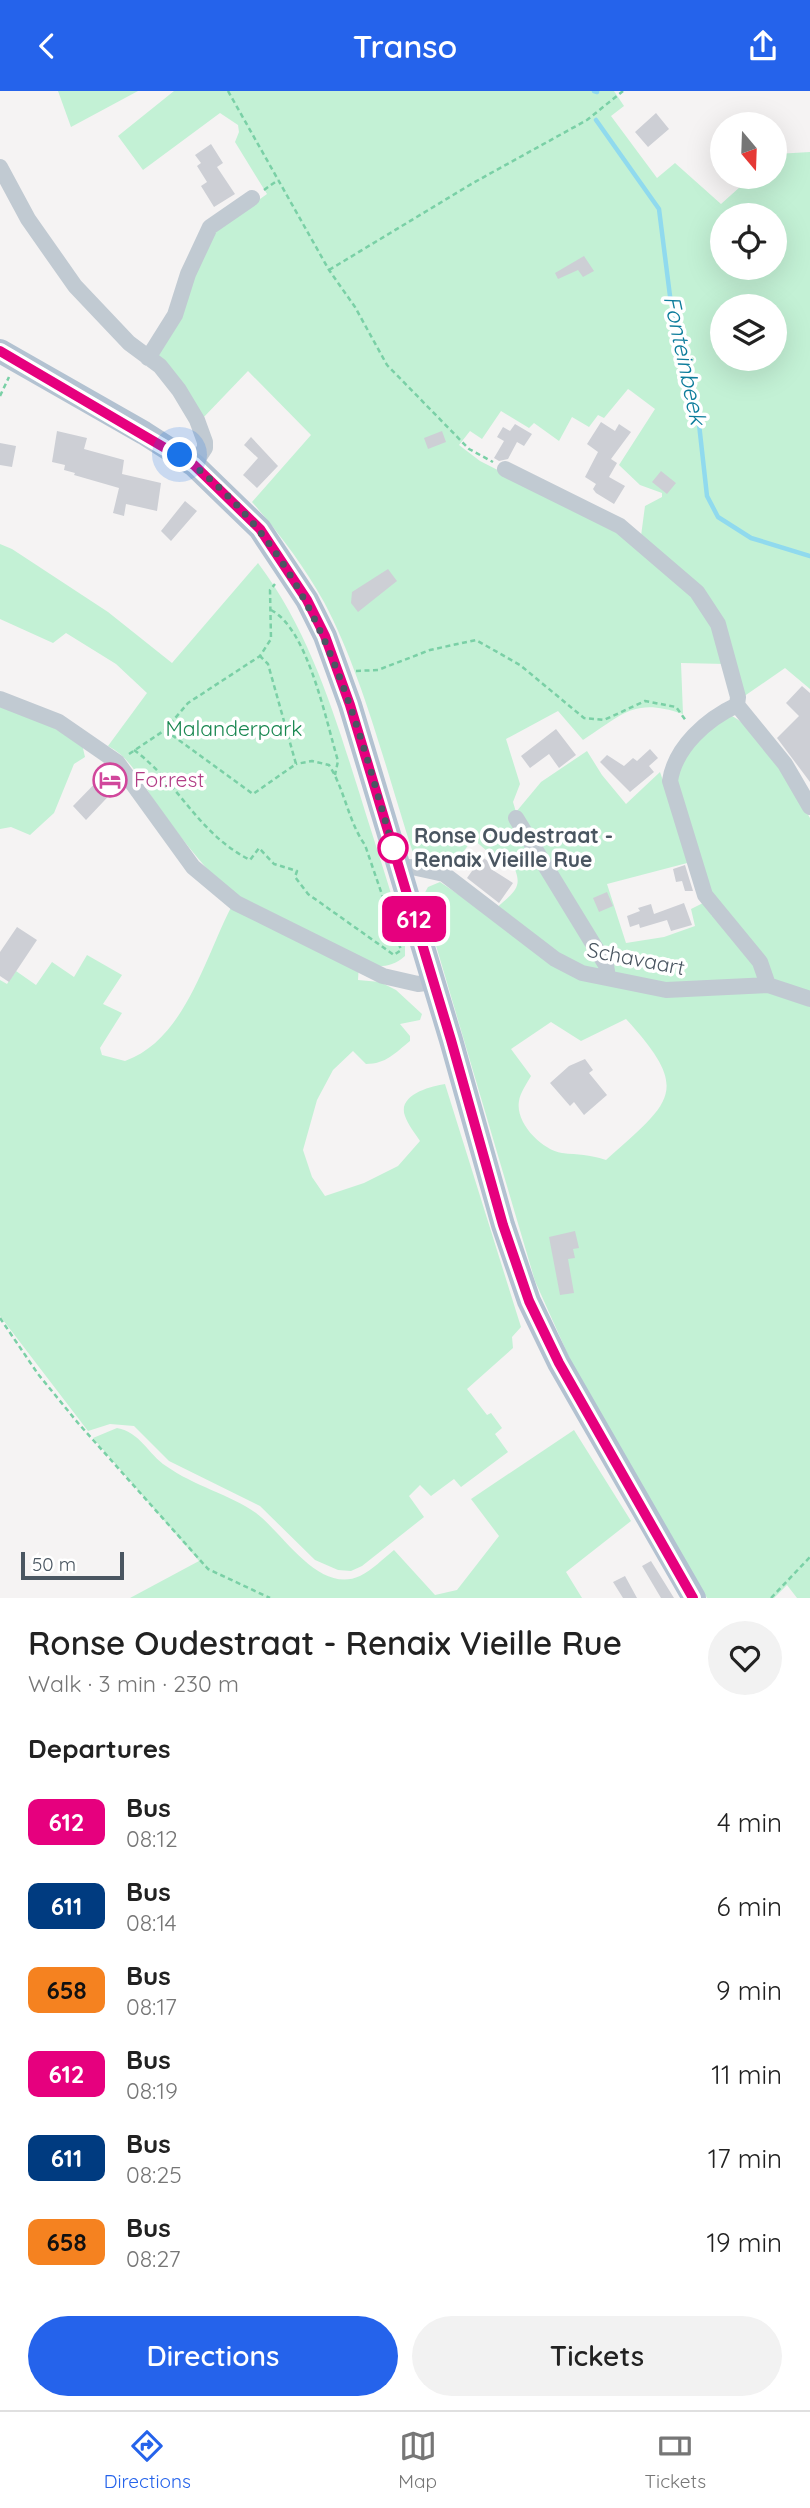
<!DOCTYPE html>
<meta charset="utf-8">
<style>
:root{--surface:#fff;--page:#f2f2f2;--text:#222;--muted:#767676;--line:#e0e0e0;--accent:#2563eb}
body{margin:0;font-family:Quicksand,sans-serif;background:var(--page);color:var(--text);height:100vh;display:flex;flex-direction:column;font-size:26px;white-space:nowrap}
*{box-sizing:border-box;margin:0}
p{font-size:23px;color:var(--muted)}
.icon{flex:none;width:38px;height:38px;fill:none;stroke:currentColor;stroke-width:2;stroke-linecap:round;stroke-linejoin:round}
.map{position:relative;height:1507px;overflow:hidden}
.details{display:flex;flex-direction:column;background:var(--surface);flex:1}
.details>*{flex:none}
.badge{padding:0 14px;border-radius:10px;font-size:24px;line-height:46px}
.needle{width:46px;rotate:161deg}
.fabs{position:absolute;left:710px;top:21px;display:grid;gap:14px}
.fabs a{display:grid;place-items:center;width:77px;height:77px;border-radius:50%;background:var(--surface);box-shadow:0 7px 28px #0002;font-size:35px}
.scale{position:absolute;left:21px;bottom:18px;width:103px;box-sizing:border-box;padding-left:7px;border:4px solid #4a5661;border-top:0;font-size:19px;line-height:24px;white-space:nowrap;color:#4a5661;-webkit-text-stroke:5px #fff;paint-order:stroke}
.you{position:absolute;width:35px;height:35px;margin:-18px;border:5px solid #fff;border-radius:50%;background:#1a73e8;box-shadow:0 0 0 10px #1a73e833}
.map>.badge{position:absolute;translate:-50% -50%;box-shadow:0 0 0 4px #fff}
h2{padding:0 28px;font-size:26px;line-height:63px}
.round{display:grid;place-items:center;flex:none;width:74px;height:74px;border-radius:37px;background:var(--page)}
.headline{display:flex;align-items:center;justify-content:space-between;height:119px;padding:0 28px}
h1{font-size:33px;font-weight:600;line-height:52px}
.button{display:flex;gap:14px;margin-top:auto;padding:14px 28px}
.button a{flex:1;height:80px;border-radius:42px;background:var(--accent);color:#fff;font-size:28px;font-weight:600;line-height:80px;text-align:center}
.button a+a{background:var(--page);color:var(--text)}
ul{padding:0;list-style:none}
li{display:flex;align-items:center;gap:21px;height:84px;padding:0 28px}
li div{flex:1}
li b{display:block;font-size:26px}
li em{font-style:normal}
li .badge{min-width:77px;font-weight:700;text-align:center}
header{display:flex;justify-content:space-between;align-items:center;height:91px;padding:0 28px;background:var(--accent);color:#fff;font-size:32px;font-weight:600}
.dock{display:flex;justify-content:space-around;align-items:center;height:98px;border-top:2px solid var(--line);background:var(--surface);font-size:19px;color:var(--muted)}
.dock a{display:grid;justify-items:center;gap:4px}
.dock .current{color:var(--accent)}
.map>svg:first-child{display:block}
.green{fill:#c3f1d5;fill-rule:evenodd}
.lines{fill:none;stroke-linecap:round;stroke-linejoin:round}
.stream{stroke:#90daee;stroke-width:4.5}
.building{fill:#cdcfd5}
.path{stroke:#7ad0a6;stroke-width:2.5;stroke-dasharray:5 3.5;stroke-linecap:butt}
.street{stroke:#c1cad2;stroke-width:16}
.primary{stroke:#b3c2d1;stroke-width:24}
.line-casing{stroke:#fff;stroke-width:16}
.line{stroke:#e6007e;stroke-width:10}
.walk{stroke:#4a5661;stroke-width:7;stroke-dasharray:0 12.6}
.stop-dot{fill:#fff;stroke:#e6007e;stroke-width:3.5}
.labels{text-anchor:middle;stroke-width:7;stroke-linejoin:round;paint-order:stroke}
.park-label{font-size:21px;fill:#17864f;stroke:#fff}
.hotel-label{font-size:21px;fill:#b23c85;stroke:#fff;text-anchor:start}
.stop-label{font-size:21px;font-weight:bold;fill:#4a5661;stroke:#fff;text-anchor:start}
.street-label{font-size:21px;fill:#4a5661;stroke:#fff}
.water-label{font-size:23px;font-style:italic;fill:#0c7c9b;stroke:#fff}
</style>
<header><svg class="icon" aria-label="back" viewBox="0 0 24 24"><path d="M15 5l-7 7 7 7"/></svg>Transo<svg class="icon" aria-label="share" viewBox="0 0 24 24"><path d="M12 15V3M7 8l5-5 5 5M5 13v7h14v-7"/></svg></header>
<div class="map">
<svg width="810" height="1507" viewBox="0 0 810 1507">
<rect width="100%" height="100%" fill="#f5f3f3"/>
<path class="green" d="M58,0H138L71,36Z
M174,0H614L624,15L611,25L657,87L675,72L721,113L751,86H775L776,63L810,61V598L785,577L743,606L726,548L709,509L641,445L645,415L662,406V402L640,394L619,374L655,318L631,300L628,298L604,327L598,324L589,336L572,326L559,350L534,332L529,337L501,320L482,348L470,340L459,354L480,370L629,446L683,492L706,517L715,532L726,573L681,572L683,623C634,606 623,623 583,649L558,620L506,648L520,693L513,711L516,721L541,691L587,660L602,684L626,713L660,681L691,771L607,793L626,852L664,846L695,835L691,818L705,811L712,825L723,821L706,799L673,688C675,664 705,626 730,624C760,638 794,699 810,727V1507H797L787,1494L774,1507H707L573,1275L535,1190L422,807L428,796L440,791L489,824C521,794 526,798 505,757L494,766L473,748L447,782L414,765C388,686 363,584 324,511C304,475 279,442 252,411L311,344L248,280L202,328L182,296L157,267L175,234L213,141L267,103L235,51L239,41L238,34L220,22L143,79L118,45ZM723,124H775V177H723ZM723,215H775V268H723ZM626,928C692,1000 672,1010 606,1069C588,1063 579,1064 562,1062C542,1059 515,1032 519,1010C520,1002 527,992 531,985L511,958L551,931L581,950Z
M0,453L12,458L108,521L172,572L258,472C310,541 334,622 360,704C375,753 392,802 405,851V865C390,878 378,876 359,873L358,889L380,891L396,899L422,923L420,929L400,933L410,945V950C395,962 386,973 366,973L353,960L333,979L317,1009L303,1059L312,1086L325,1105L364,1092L398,1075L420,1050C415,1042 408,1034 405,1025C397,1004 431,995 445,993L521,1236L512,1246L513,1257L467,1298L487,1324L491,1322L502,1337L495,1343L508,1361L461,1396L454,1388L431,1405L420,1394L409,1405L424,1426L362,1475L351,1480L338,1479L315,1469L260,1415L169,1370L134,1335L110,1333L88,1340L0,1225V889L7,893L16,880L36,894L52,871L74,886L87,864L122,884L103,913L122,922L100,957L102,964L125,970C187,948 206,861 235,809C209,781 185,753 162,721C144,698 135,669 108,655L147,602L116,573L66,542L53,552L0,528Z
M0,612L21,618L82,653L85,666L74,673L54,722L30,744L11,736L0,738Z
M117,1337C140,1341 148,1363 166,1375C194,1395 229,1403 256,1422C283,1442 319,1504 360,1485C372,1479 383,1468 394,1459L435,1504L457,1499L499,1445L471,1408L574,1339L631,1430L566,1481L582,1507H130L199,1470L93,1347Z"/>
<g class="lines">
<path class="stream" d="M594,0L597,1
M596,29L659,118L670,205L696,306L707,405L718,426L751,447L810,465"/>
</g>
<path class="building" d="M656,22L669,38L648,56L635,41Z
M211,53L223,72L217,76L235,103L214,116L201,95L207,91L197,75L201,72L195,64Z
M584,165L594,180L583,186L578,179L558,188L555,182Z
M601,331L615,340L619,333L631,341L611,368L617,372L609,386L625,395L614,413L596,402L593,398L596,393L585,386L598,361L587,353Z
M515,333L532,343L524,355L517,351L508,368L499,370L494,367L504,350L497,346L503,336L510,340Z
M57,340L87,347L84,358L124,369L122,383L161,392L157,420L126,413L124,425L113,422L119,397L74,384L75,382L64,379L65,374L52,371Z
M442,340L446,351L428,358L424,347Z
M251,346L278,375L257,397L243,384L258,367L244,354Z
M0,352L16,355L12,376L0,374Z
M661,380L676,392L667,403L652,391Z
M185,410L197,420L171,450L161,440Z
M388,478L397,490L358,521L351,512L352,501Z
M802,595L810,602V691L777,647L799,625L786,612Z
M556,638L576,664L559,677L549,663L530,677L521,665Z
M650,658L658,667L649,675L654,681L630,701L600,671L607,664L624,675L633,667L637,670Z
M107,680L120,693L86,729L73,715Z
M482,766L494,774L491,778L513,792L499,812L467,787Z
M685,774L693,800H685L682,790L676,791L673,778Z
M607,801L613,815L599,821L593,807Z
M684,812L692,834L671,840L667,829L640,837L639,833L630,836L627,825L640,820L638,817L651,813L654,823Z
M17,836L37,849L9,891L0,885V861Z
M585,968L593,979L589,982L607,1004L584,1024L574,1011L570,1015L550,992L569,975Z
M575,1140L579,1157L573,1158L575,1167L568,1168L574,1202L560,1204L549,1146Z
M651,1470L674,1507H661L642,1475Z
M625,1485L637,1507H623L613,1491Z"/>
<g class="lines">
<path class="path" d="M228,0L329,179L355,216L387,274L469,358L493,371
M264,99L278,89
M329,179L473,92L587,29L623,0
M0,305L9,286
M271,519C308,538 326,630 338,670L335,684
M356,580L378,579L430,559L476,549L520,574L584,627L604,629L645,610L676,616L687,631
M165,639L253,703L296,673L268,573L260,565
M134,659C180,693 197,742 250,769L259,757L274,773L297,780L295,786L308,803L394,864L401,859L365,754C348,730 345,699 329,674L312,670L296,673
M129,663L165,639L188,612L260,565L271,548L270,499L275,493
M0,1227L38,1283L78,1332L208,1478L270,1507
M771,1507L810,1466"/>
<path class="street" d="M0,76L28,128L75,195L129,252L160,275L179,299L197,329L205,351V357L194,374
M148,267L175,224L188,183L210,136L252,107
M505,378L620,435L697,501L718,533L738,606L737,614L785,673L810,716
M0,608L59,631L117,671L193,776L236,812L383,885L418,893L432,891
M737,614C707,628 675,656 670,690L705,804L760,871L768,894
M516,727L606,874L608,887
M399,776H412L444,783L555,868L582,882L666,899L768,894L810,908"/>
<path class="primary" d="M0,260L144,342L194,374L260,438L307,509L325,545L350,614L451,949L503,1134L529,1210L559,1272L694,1507"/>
</g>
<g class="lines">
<defs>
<path id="line" d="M0,260L194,374L260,438L307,509L325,545L350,614L451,949L503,1134L529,1210L559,1272L693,1507"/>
</defs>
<use href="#line" class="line-casing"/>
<use href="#line" class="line"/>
<path class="walk" d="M180,364C315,463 350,608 394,760L393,757"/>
</g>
<defs>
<symbol id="hotel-ring" viewBox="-11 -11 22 22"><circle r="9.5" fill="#fff" stroke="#d1479c" stroke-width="1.5"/><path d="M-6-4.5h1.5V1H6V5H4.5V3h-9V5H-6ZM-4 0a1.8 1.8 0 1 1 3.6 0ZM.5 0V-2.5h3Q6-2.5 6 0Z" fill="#d1479c"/></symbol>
</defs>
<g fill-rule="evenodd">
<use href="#hotel-ring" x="91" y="670" width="38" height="38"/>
</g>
<circle class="stop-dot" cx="393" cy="757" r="14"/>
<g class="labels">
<g class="park-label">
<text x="234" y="645">Malanderpark</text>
</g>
<g class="hotel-label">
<text x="134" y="696">For.rest</text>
</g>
<g class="stop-label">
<text x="414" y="752">Ronse Oudestraat -<tspan x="414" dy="24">Renaix Vieille Rue</tspan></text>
</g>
<g class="street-label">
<text transform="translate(636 868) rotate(11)" y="7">Schavaart</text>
</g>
<g class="water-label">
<text transform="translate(685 269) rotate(78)" y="8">Fonteinbeek</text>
</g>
</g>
</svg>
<div class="fabs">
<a><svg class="needle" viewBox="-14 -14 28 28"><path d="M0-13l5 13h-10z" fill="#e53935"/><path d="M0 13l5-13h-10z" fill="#767676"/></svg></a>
<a><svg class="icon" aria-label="locate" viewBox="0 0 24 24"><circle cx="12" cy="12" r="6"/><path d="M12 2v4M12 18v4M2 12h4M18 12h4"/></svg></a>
<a><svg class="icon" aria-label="layers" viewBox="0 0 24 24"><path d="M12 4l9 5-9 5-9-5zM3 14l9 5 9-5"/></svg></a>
</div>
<div class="scale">50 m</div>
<div class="you" style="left:180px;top:364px"></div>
<b class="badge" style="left:414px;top:828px;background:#e6007e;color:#fff">612</b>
</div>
<section class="details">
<div class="headline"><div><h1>Ronse Oudestraat - Renaix Vieille Rue</h1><p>Walk · 3 min · 230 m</p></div><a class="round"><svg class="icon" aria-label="heart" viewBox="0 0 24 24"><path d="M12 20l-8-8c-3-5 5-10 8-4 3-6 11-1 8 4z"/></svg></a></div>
<h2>Departures</h2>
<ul>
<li><span class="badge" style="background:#e6007e;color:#fff">612</span><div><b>Bus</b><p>08:12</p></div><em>4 min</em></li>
<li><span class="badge" style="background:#003b80;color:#fff">611</span><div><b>Bus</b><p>08:14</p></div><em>6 min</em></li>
<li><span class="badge" style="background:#f58220;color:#111">658</span><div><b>Bus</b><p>08:17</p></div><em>9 min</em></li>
<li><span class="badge" style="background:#e6007e;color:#fff">612</span><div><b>Bus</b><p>08:19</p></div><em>11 min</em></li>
<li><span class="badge" style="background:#003b80;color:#fff">611</span><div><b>Bus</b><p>08:25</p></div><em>17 min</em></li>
<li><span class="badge" style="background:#f58220;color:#111">658</span><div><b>Bus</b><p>08:27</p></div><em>19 min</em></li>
</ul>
<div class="button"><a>Directions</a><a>Tickets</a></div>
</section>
<nav class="dock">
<a class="current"><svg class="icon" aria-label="directions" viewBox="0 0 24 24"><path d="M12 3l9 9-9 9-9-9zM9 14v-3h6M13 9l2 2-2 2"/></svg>Directions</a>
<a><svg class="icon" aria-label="map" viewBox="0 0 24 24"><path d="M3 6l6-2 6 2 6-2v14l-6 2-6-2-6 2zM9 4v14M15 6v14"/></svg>Map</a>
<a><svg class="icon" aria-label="tickets" viewBox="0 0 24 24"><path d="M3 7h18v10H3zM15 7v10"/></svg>Tickets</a>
</nav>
